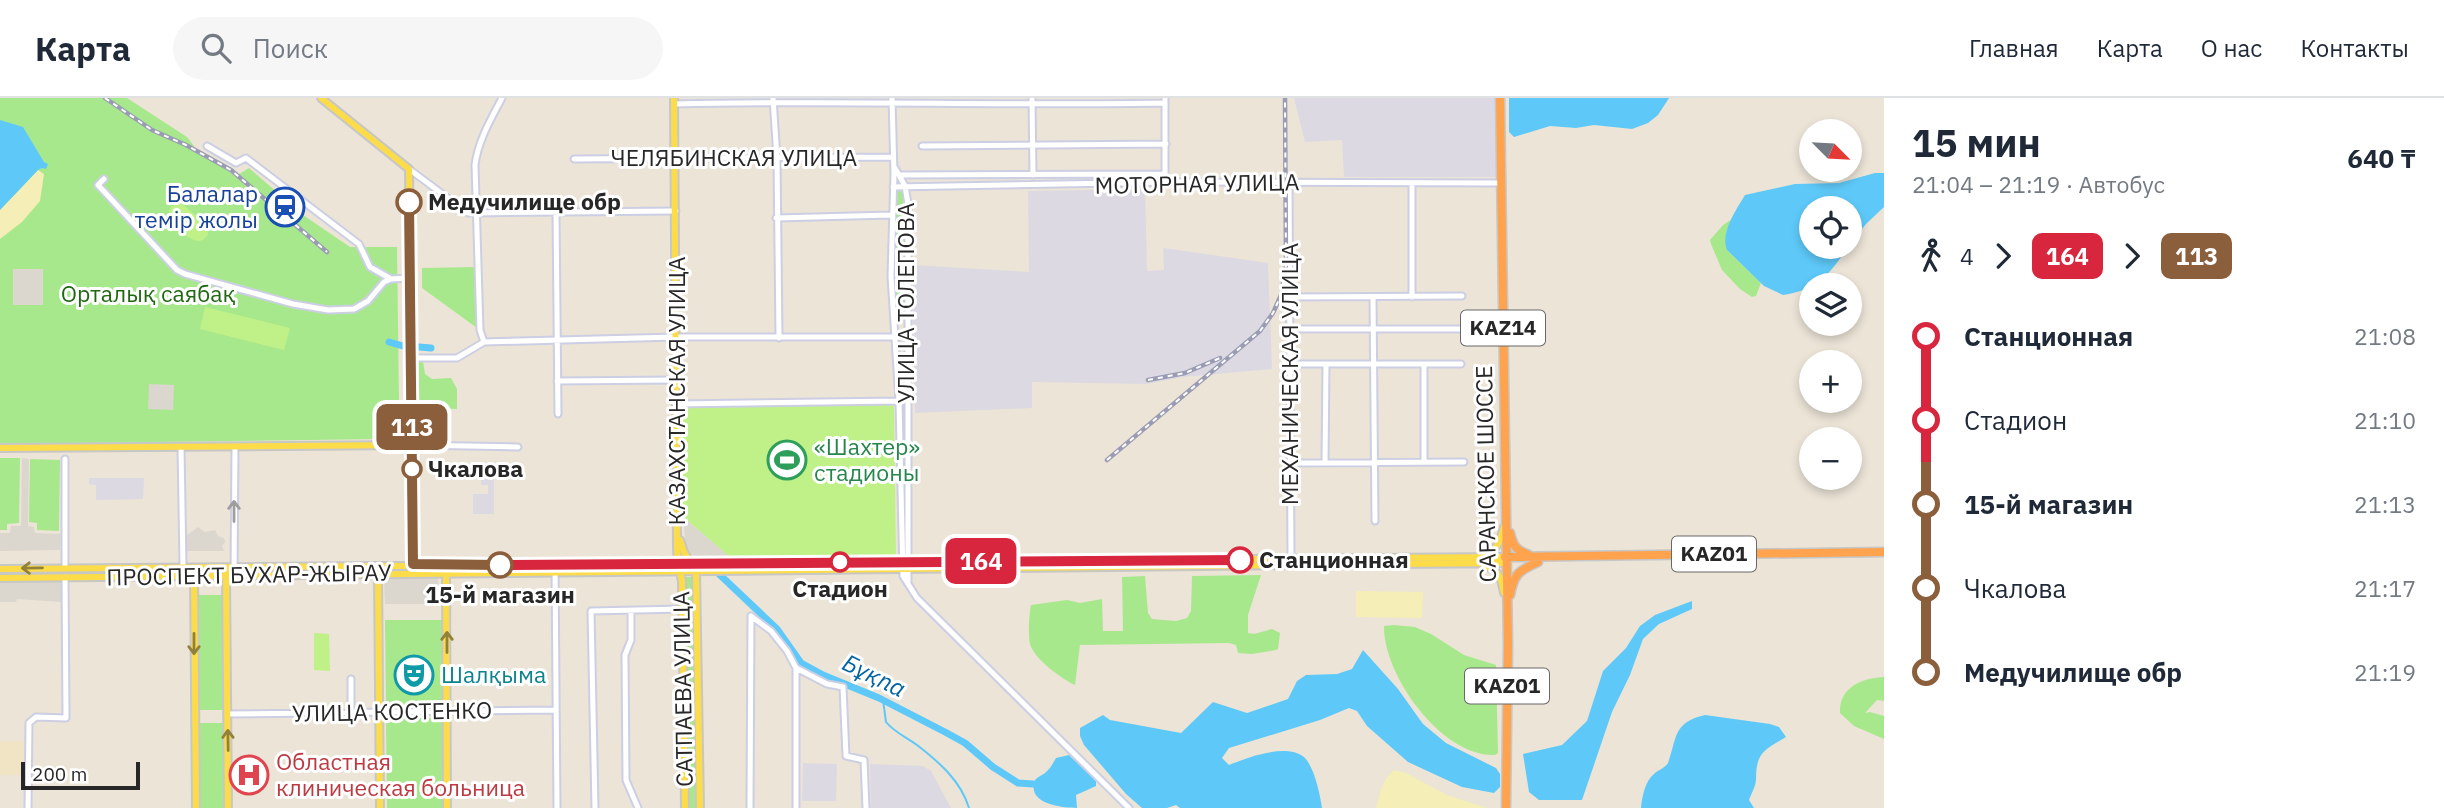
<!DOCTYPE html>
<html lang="ru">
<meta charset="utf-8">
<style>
:root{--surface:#fff;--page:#f6f6f7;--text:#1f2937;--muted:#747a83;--line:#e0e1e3}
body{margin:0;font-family:"IBM Plex Sans",sans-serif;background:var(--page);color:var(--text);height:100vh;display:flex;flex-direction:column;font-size:26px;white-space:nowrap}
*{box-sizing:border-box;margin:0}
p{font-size:23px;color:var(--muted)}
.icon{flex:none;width:38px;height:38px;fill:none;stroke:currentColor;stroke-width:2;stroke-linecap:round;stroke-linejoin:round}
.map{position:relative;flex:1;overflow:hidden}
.panel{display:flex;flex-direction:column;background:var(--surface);width:560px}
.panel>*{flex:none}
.badge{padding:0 14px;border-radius:10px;font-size:24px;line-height:46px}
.needle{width:46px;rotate:114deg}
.tools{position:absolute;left:1799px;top:21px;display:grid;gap:14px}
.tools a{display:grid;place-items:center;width:63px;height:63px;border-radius:50%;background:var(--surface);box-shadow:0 4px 10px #0003;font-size:35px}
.scale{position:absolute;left:21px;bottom:18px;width:119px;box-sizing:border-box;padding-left:7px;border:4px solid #272727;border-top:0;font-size:19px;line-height:24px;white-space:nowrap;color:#272727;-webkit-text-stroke:5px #fff;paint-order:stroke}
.map>.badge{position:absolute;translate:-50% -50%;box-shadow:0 0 0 4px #fff}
.legs{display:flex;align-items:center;gap:10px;height:77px;padding:0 28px;font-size:23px}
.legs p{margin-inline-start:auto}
.headline{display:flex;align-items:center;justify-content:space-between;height:119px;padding:0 28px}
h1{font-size:38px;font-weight:800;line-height:52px}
ul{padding:0 28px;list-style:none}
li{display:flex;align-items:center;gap:24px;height:84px;font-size:26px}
li i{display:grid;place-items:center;width:10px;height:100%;margin:0 9px;background:currentColor}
li i::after{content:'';width:18px;height:18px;margin:-9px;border:5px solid;border-radius:50%;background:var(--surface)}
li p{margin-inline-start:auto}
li:first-child i{background:linear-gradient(#0000 50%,currentColor 0)}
li:last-child i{background:linear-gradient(currentColor 50%,#0000 0)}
header{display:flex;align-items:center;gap:42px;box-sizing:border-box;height:98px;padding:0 35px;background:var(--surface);border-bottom:2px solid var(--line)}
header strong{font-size:33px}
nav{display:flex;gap:38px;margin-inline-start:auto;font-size:24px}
.search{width:490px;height:63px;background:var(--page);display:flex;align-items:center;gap:18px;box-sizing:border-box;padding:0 24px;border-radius:38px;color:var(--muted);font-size:26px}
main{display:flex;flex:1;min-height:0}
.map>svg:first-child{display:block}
.industrial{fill:#dcd9e3}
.education{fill:#f0e4c4}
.green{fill:#a8e88d}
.sand{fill:#f5eeb6}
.pitch{fill:#bff188}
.plaza{fill:#dbd7ce}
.water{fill:#5ec9f9}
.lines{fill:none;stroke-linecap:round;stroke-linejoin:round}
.stream{stroke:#5ec9f9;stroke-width:2}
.river{stroke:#5ec9f9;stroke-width:7}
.minor-casing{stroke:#cccfe3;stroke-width:9}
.major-casing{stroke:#c7c7c7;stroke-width:10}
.highway-casing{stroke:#c7c7c7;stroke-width:11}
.minor{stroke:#fff;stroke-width:5}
.major{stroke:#fddc4a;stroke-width:6}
.highway{stroke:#ffa34f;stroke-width:8}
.rail-casing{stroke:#9a9cb4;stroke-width:4.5}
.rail{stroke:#fff;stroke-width:2;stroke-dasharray:5;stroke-linecap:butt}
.oneway{stroke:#9e9e9e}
.oneway2{stroke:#928238}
.line-1-casing{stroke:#fff;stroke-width:16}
.line-2-casing{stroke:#fff;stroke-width:16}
.line-1{stroke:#d7263d;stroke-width:10}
.line-2{stroke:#8b5e3c;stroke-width:10}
.stop-2-dot{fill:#fff;stroke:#8b5e3c;stroke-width:3.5}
.stop-1-dot{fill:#fff;stroke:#d7263d;stroke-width:3.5}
.labels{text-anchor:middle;stroke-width:6;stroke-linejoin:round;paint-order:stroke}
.shield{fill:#fff;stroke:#686868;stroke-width:2}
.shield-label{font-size:21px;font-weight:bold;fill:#272727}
.street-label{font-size:23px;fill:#272727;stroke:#fff}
.transit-label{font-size:23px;fill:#164399;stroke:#fff;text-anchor:end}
.stop-label{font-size:23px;font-weight:bold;fill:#272727;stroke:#fff;text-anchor:start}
.park-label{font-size:23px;fill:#206912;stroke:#fff}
.leisure-label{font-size:23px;fill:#27864d;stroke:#fff;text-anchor:start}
.culture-label{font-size:23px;fill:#0d838f;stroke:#fff;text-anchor:start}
.health-label{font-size:23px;fill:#be3a42;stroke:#fff;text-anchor:start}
.water-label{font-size:24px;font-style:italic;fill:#0163a2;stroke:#fff}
</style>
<header>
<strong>Карта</strong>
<div class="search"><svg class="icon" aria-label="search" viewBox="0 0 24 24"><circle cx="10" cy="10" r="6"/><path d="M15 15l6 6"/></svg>Поиск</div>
<nav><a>Главная</a><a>Карта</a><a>О нас</a><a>Контакты</a></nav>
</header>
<main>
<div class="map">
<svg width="1884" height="710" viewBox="0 0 1884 710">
<rect width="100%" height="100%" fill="#ece4d7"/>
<path class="industrial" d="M1294,0H1495L1497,79H1344L1342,42L1305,44Z
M1145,91L1147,173L1164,172L1163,150L1268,165L1272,271L1182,279L1146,286L1032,284V310L915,315L912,167L1029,174L1028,93Z
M481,374H494V416H473V396H488V387H481Z
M89,380H144L143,401L96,402V387L89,386Z
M803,665L837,666L836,703H802Z
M870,666L923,668L931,673L951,710H871Z"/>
<path class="education" d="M23,643L24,677H0V644Z"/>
<path class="green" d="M0,0H127L187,39L197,52L236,78L249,70L303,117L350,149H397L399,304L390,305L389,313H382L383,341L0,346Z
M903,91L904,212L896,213L895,92Z
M1732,121L1726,135L1727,152L1761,185L1756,198L1752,199L1740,191L1722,172L1711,146L1710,142L1723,127Z
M475,169L477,230L422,190V170Z
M423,263L425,276L432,281L451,280L457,291V311L418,310L417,264Z
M0,360H20L19,425L7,426V432H0Z
M30,361L60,362L59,433L37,432V425L29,424Z
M1261,477L1248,517V535L1254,536L1272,531L1280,535L1278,551L1276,552L1252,556L1238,555L1236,547L1229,545L1080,547L1075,587C1062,581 1034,561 1030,546C1028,537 1029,516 1031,507L1067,502L1080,505L1102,501L1103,533H1123L1122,479L1145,478L1148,515L1152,521L1176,523L1187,520L1191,513L1192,478Z
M686,479H695L698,710H688Z
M198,497H224V612H198Z
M385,522H443L444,607L386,608Z
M1394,527L1415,529L1431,536L1464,557L1496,567L1498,655L1495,657C1442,659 1383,577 1384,528Z
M1884,579V603L1877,602L1865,615L1870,614L1884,618V641L1854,628L1840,615C1839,589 1862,580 1884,579Z
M386,620H443V710H387Z
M199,625H224V710H199Z"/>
<path class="sand" d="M38,72L44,76L40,103L22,124L0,141V112Z
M1356,493L1423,494L1422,520L1356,519Z
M1394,672L1406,675L1447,697L1487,710H1376C1380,696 1382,681 1394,672Z"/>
<path class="pitch" d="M181,105L207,127L208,137C204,140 204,143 198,143C187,143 151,110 181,105Z
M205,209L290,230L284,252L200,231Z
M894,307L896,459L734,463L679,415L678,309Z
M314,535L329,536L330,573L314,572Z"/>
<path class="plaza" d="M13,171H43V207H13Z
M149,286L174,287L173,312L148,311Z
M22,360L29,361L28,428L34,429L35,435L61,436L60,452L0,453V435H10L11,428H21Z
M683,419L730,459L734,463L698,461L686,451Z
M198,429L205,434L215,432L218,438L224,440L225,444L222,448L224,453H187V437Z
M438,480L439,506H385L384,481Z
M0,483H61V504L17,501L16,504H0Z"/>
<path class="water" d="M1509,0H1669L1658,17L1648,25L1632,31L1594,27L1576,30L1550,28L1514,39L1509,34Z
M0,22L23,29L44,64L48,66L46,71L42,70L38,72L0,112Z
M1875,75H1884V109L1866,126L1850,146V110H1811V149H1848C1828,178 1819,191 1783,197L1764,188L1727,152C1720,135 1736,112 1745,97L1795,86L1839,85Z
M1692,503V511L1659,526L1643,541L1630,577L1612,614L1582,702H1539L1529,694L1523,656L1562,647L1587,623L1603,573L1626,550L1640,528L1655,517Z
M1363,552L1398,591L1423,626L1446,645L1496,670L1500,676V689L1494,695L1462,689L1408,664L1367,628L1357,613L1349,610L1320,622L1229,650L1222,660L1229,667C1248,659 1286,645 1304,659C1314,668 1320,696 1322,710H1180L1176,707L1167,710H1142L1126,696L1084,647L1080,638V630L1103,617L1110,622L1181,635L1213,604L1247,615L1288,601L1297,583L1306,577L1337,576L1352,571Z
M1705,617L1770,626L1779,629L1786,639C1764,652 1756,655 1756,681C1756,688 1751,696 1749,702L1754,710H1641C1642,699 1645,683 1654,676C1659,671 1664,671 1668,665C1677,640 1673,624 1705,617Z
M1069,657L1096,683V688L1076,697L1077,710C1064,710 1029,707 1034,685C1035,679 1042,678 1046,674C1050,671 1053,665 1056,660Z"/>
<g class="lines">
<path class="stream" d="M883,602L886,624C894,634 906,639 917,647C939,664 961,683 969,710"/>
<path class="river" d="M389,244L403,248
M419,249L431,250
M719,476L777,531L801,565L823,577L879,600L945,634L965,645L993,669L1018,685L1033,686"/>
<defs>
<path id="minor" d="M773,0L777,60L779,240
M892,0L894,76L891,178L899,303L903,478L917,500L1129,710
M1032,0L1033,77
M1165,0V78
M675,6C838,2 1001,8 1165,5
M207,48L236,65L246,60L359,146L370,169L391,181
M922,48L1166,46
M574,61L893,59
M895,70L905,88L908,106V484
M409,71L468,115L676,113
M899,77L1165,76
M104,81L98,87L177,172L185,176L293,206L328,212L354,211L368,203L384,184L391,181L410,180
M1289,84L1291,463
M1412,85V199
M893,89L1174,84L1501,85
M556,114L558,316
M776,120L891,117
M1289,199L1462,198
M1373,199L1375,423
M1289,231H1462
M484,244L676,239H907
M484,244L480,232L475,67C478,43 491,21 502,0
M410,260H457L484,244
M1289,266H1461
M1424,266V364
M557,283L676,282
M675,306L900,303
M412,347L518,349
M181,349L183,468
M1289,365L1464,364
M1325,365L1326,266
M555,468L557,710
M65,470V361
M234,477L235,349
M631,513V542L625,557L626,682L638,710
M751,518L771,533L787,553L796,570L827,586L843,589L846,658L864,662L866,710
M796,570V710
M351,614V581
M227,616L556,612
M28,710L29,625L36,619L66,620L65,479
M595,710L591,513L683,511
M750,710L751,518"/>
<path id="major" d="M321,0L409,71L413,470
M674,0L677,450L678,466L682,483L685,710
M0,350L412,347
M680,442L684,454L696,473L700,710
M1483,457C1498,452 1500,444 1504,429
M1484,468C1500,472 1501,480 1504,495
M0,471L1505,459
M378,472L380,710
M194,473L196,710
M226,474L228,710
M446,474L447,710
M0,480L1506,465"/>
<path id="highway" d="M1500,0L1508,547L1506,710
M1510,435C1513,448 1516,452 1529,457
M1505,459L1884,454
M1510,497C1514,476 1518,473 1538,464"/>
</defs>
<use href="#minor" class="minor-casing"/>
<use href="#major" class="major-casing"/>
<use href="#highway" class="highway-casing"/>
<use href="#minor" class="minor"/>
<use href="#major" class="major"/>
<use href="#highway" class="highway"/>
<defs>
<path id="rail" d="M105,0L152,32L186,47L231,72L327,154
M1148,282L1185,275L1220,260
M1107,362L1260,233L1273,215L1281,197L1286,167L1285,0"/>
</defs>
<use href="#rail" class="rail-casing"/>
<use href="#rail" class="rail"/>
</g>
<defs><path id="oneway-shaft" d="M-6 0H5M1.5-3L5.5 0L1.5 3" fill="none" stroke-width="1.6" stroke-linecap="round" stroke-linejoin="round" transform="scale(1.75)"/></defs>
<use class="oneway" href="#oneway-shaft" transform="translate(234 413) rotate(-90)"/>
<g class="oneway2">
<use href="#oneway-shaft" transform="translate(32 470) rotate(179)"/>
<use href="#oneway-shaft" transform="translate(447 544) rotate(-90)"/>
<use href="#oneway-shaft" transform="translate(194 546) rotate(90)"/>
<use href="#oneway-shaft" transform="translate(228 642) rotate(-91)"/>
</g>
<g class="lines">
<defs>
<path id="line-1" d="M500,467L1240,462"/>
<path id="line-2" d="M409,104L413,466L500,467"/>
</defs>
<use href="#line-1" class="line-1-casing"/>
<use href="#line-2" class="line-2-casing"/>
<use href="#line-1" class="line-1"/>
<use href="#line-2" class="line-2"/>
</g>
<defs>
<symbol id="station-ring" viewBox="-11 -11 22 22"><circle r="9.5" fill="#fff" stroke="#1a4fb4" stroke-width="1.5"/><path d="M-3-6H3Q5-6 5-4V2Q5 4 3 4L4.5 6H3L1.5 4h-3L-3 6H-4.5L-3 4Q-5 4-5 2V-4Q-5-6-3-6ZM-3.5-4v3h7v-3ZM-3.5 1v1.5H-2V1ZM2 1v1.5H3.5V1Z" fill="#1a4fb4"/></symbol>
<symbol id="stadium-ring" viewBox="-11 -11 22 22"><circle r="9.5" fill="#fff" stroke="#2e9e5b" stroke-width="1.5"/><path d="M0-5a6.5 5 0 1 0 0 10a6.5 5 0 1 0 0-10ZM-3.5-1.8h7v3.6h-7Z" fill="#2e9e5b"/></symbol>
<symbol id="theatre-ring" viewBox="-11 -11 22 22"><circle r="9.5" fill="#fff" stroke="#0f9aa8" stroke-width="1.5"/><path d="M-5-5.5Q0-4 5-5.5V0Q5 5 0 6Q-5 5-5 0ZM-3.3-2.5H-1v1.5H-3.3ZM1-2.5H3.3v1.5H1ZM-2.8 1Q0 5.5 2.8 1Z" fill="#0f9aa8"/></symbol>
<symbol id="hospital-ring" viewBox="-11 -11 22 22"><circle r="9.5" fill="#fff" stroke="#e0444e" stroke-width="1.5"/><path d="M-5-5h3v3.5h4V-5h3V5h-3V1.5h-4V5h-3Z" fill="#e0444e"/></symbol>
</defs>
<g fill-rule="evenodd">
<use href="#station-ring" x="263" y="87" width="44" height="44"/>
<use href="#stadium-ring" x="765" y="340" width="44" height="44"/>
<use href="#theatre-ring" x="392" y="555" width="44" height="44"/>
<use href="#hospital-ring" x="227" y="655" width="44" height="44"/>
</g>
<g class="stop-2-dot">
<circle cx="409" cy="104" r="12"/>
<circle cx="412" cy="371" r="9"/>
<circle cx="500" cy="467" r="12"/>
</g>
<g class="stop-1-dot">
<circle cx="1240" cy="462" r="12"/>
<circle cx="840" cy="464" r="9"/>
</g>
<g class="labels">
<g class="shield">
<rect x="1461" y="212.5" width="84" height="35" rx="5"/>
<rect x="1672" y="438.5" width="84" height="35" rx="5"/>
<rect x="1465" y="570.5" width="84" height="35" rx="5"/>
</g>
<g class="shield-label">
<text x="1503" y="237">KAZ14</text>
<text x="1714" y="463">KАZ01</text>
<text x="1507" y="595">KAZ01</text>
</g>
<g class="street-label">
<text x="734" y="68">ЧЕЛЯБИНСКАЯ УЛИЦА</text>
<text transform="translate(1197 86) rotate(-1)" y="8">МОТОРНАЯ УЛИЦА</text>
<text transform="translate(906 205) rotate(-90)" y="8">УЛИЦА ТОЛЕПОВА</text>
<text transform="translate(1290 276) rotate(-90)" y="8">МЕХАНИЧЕСКАЯ УЛИЦА</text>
<text transform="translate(677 293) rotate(-90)" y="8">КАЗАХСТАНСКАЯ УЛИЦА</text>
<text transform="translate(1486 376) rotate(-91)" y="8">САРАНСКОЕ ШОССЕ</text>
<text transform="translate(249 477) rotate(-1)" y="8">ПРОСПЕКТ БУХАР-ЖЫРАУ</text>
<text transform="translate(683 591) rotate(-91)" y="8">САТПАЕВА УЛИЦА</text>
<text transform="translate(392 614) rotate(-1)" y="8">УЛИЦА КОСТЕНКО</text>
</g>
<g class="transit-label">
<text x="258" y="104">Балалар<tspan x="258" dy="26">темір жолы</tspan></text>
</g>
<g class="stop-label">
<text x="428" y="112">Медучилище обр</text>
<text x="428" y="379">Чкалова</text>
<text x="1259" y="470">Станционная</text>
<text x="840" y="499" text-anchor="middle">Стадион</text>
<text x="500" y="505" text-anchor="middle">15-й магазин</text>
</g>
<g class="park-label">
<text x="148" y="204">Орталық саябақ</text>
</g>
<g class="leisure-label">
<text x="814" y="357">«Шахтер»<tspan x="814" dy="26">стадионы</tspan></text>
</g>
<g class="culture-label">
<text x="441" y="585">Шалқыма</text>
</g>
<g class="health-label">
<text x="276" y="672">Областная<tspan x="276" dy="26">клиническая больница</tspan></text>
</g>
<g class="water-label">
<text transform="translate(874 578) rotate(26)" y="8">Бұқпа</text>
</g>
</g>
</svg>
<div class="tools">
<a><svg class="needle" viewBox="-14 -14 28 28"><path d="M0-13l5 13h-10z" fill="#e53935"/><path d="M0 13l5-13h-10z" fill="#747a83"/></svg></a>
<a><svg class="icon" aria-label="locate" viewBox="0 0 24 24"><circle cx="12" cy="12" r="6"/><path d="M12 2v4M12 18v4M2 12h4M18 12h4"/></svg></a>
<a><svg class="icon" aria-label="layers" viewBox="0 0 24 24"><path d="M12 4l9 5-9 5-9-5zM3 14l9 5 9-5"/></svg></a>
<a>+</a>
<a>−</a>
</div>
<div class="scale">200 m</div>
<b class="badge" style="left:981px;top:463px;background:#d7263d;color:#fff">164</b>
<b class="badge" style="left:412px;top:329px;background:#8b5e3c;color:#fff">113</b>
</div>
<section class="panel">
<div class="headline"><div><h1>15 мин</h1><p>21:04 – 21:19 · Автобус</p></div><b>640 ₸</b></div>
<div class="legs"><svg class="icon" aria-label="walk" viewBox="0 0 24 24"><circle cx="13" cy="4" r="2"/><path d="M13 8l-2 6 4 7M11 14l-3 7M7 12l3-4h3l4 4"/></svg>4<svg class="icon" aria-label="forward" viewBox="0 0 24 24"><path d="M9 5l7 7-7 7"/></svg><b class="badge" style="background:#d7263d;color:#fff">164</b><svg class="icon" aria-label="forward" viewBox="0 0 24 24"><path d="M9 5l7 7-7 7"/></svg><b class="badge" style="background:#8b5e3c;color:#fff">113</b></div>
<ul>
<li><i style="color:#d7263d"></i><b>Станционная</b><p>21:08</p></li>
<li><i style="color:#d7263d"></i><span>Стадион</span><p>21:10</p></li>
<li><i style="color:#8b5e3c"></i><b>15-й магазин</b><p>21:13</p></li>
<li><i style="color:#8b5e3c"></i><span>Чкалова</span><p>21:17</p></li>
<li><i style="color:#8b5e3c"></i><b>Медучилище обр</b><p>21:19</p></li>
</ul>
</section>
</main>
